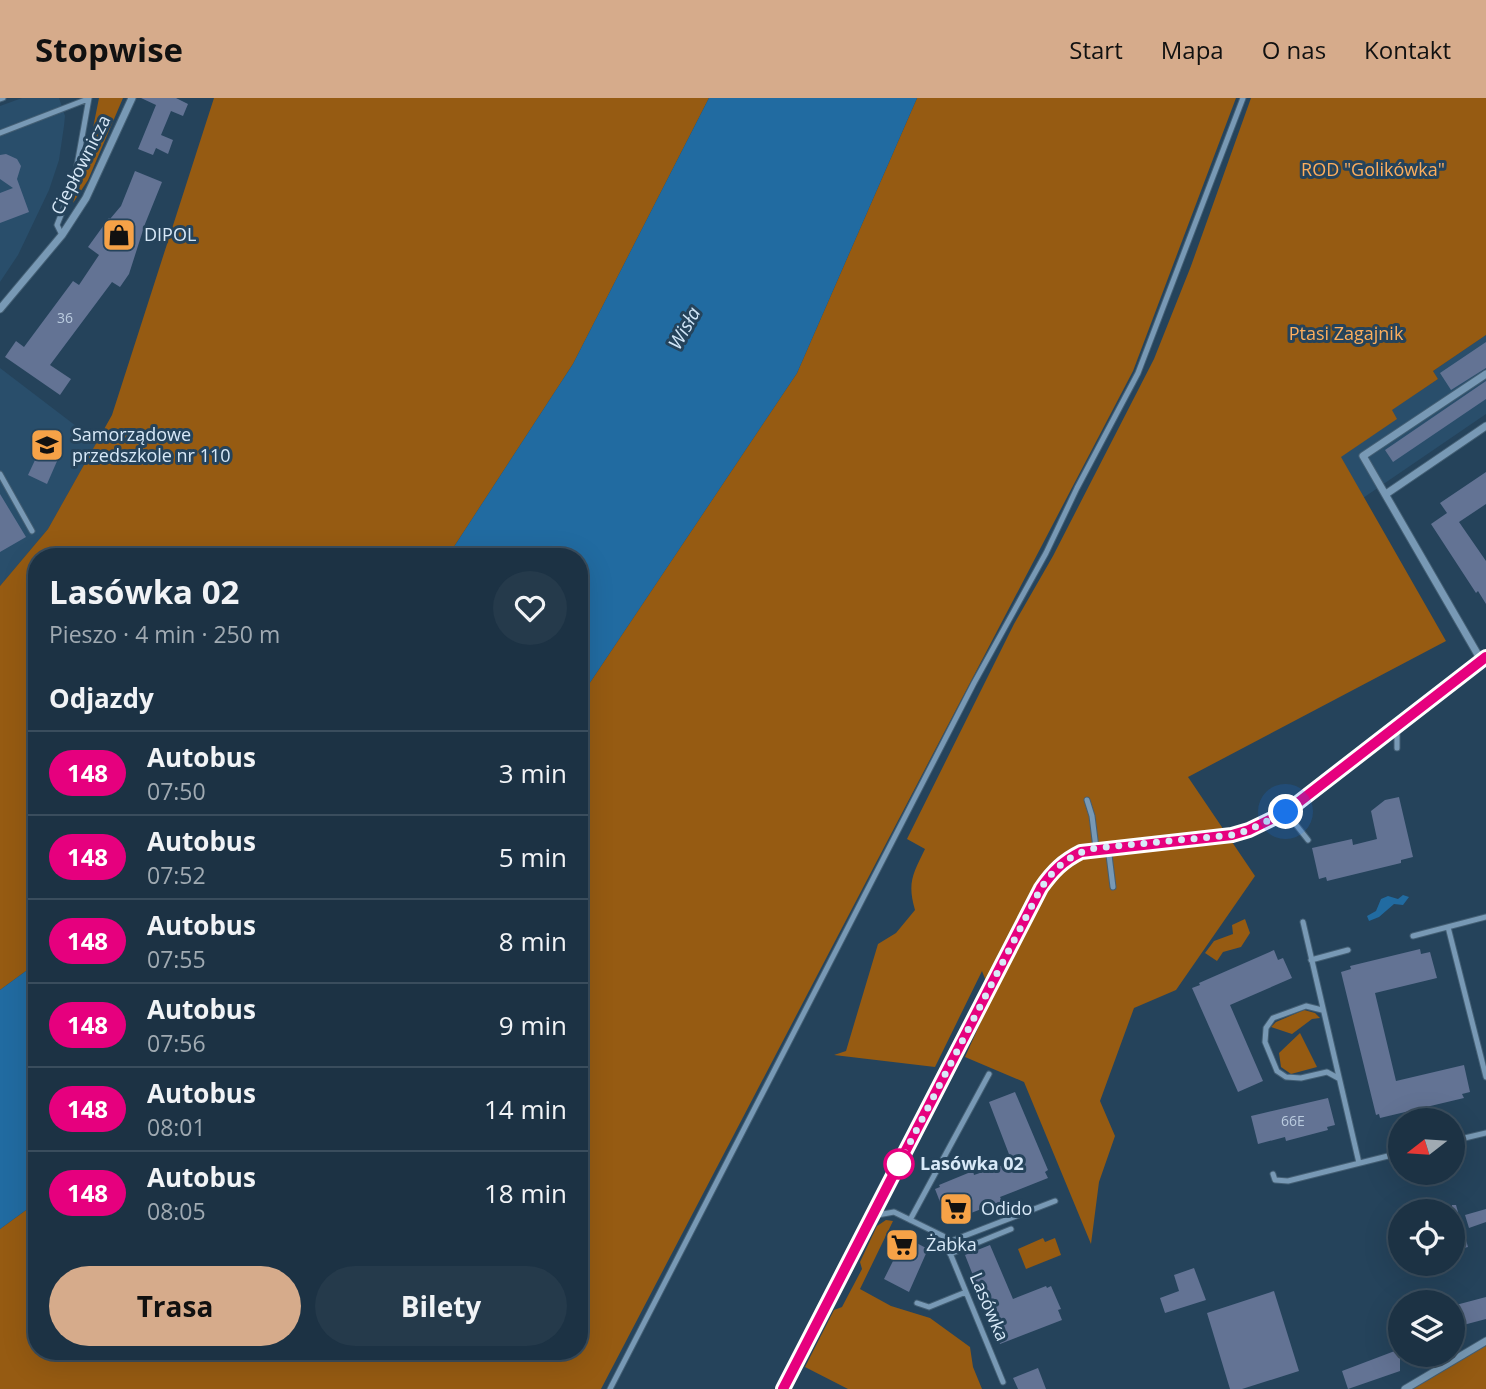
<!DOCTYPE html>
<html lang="pl">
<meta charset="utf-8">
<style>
:root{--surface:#1c3244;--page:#253a4b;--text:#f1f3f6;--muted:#a0aab2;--line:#3a4d5d;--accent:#d6ab8b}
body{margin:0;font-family:"Open Sans",sans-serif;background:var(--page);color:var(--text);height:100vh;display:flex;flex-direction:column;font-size:26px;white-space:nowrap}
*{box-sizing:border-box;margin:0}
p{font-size:23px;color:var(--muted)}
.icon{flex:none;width:38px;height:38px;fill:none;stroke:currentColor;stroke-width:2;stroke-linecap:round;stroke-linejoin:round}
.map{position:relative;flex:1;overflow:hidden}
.panel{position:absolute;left:28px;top:450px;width:560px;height:812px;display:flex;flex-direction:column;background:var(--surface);border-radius:28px;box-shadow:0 7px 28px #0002,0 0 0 2px var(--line)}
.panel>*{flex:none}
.badge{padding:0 14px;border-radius:23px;font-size:24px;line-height:46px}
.needle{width:46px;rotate:253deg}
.tools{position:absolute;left:1388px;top:1010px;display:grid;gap:14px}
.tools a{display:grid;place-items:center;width:77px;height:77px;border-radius:50%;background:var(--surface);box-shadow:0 7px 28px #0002,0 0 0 2px var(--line);font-size:35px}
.you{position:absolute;width:35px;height:35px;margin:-18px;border:5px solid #fff;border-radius:50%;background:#1a73e8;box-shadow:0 0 0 10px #1a73e833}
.map>.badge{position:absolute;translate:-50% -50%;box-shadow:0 0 0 4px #fff}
h2{padding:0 21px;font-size:26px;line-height:63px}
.round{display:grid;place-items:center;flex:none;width:74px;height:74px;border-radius:37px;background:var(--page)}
.headline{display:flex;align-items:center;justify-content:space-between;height:119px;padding:0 21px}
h1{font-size:33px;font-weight:700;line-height:52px}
.action{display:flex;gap:14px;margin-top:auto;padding:14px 21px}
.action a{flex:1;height:80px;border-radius:42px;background:var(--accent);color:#111;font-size:28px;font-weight:700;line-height:80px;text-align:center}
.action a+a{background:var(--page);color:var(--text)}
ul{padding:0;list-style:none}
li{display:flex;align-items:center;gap:21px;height:84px;padding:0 21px;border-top:2px solid var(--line)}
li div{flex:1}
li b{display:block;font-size:26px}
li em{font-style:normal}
li .badge{min-width:77px;font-weight:700;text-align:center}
header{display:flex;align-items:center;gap:42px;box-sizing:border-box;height:98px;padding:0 35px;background:var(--accent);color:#111}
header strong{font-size:33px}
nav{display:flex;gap:38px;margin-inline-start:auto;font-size:24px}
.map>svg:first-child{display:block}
.built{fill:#294e6b}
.green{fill:#965b12}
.water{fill:#216ba1}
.building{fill:#637394}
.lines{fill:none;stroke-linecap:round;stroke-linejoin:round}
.lane-casing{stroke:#445f74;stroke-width:7}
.street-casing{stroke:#445f74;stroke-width:9}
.lane{stroke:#7899b5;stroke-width:5}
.street{stroke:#7899b5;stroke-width:7}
.line-casing{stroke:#fff;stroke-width:16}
.line{stroke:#e6007e;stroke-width:10}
.walk{stroke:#d8e9f8;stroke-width:7;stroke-dasharray:0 12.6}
.stop-dot{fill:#fff;stroke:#e6007e;stroke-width:3.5}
.labels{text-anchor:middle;stroke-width:6;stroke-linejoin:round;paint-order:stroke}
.number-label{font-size:14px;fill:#bbccdf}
.street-label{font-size:18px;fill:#d8e9f8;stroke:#25435b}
.park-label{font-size:18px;fill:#fdae5d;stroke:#25435b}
.poi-label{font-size:18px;fill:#d8e9f8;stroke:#25435b;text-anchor:start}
.stop-label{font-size:18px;font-weight:bold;fill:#d8e9f8;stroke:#25435b;text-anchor:start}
.water-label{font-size:19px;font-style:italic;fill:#d1e6f8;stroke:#25435b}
</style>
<header>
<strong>Stopwise</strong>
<nav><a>Start</a><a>Mapa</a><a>O nas</a><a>Kontakt</a></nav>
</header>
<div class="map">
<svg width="1486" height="1291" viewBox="0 0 1486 1291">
<rect width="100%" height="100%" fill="#25435b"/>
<path class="built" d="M22,0H59L65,18L64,28L59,62L49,92L18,157L0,184V8Z
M1486,237V316L1363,400L1340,359L1396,321L1391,312L1438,281L1433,273Z
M0,270L97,344L48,431L0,488Z"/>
<path class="green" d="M99,0H123L88,82L73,105L90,45Z
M214,0H709L573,266L448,458H37V865L0,892V488L48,431L112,317Z
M917,0H1236L1133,273L601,1291H0V1131L37,1104V1253H579V601L797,275Z
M1251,0H1486V237L1433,273L1438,281L1392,312L1397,321L1341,359L1446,543L1188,679L1255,778L1176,892L1134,910L1100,1003L1115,1038L1099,1084L1091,1146L1024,984L965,959L992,899L982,873L935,969L834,957L846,953L878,846L896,835L915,812C907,784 913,776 925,751L907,741L1014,526L1053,458L1154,261L1191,168Z
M1245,821L1250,835L1241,849L1223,854L1217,863L1205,855L1214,843L1233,836L1232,827Z
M1304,912L1315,915L1320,920L1312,921L1292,936L1271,929L1276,924Z
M1300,935L1317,969L1291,976L1281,969L1279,955Z
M886,1122L893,1123L860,1191L891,1208L930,1220L970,1249L973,1269L982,1291H848L805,1269L834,1212L842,1209L862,1171L860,1164L877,1128Z
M1043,1140L1045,1144L1055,1140L1061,1157L1026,1171L1018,1151Z
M1486,1245V1291H1408Z"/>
<path class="water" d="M709,0H917L797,275L579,601V458H448L573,266Z
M1403,797L1409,799L1403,807L1394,806L1379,819L1369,823L1367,818L1376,813L1381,801L1388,798L1398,801Z
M37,865V1104L0,1131V892Z"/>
<path class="building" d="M141,0H176L188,6L183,18L171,13L161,37L173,42L168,56L156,50L153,57L138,51L156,7Z
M6,56L17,61L21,68L17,81L29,114L0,125V95L13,90L0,81V57Z
M135,73L162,84L145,126L129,176L120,189L112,184L50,267L71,281L60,297L5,259L16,243L24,249L73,183L79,187L99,157L88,149L109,120L110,121L121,108Z
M1486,244V270L1451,292L1440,275Z
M1486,283V301L1393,364L1385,352Z
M43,345L61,354L47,386L28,377Z
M1486,374V406L1459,424L1486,463V506L1478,493L1476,495L1431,426L1447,415L1440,405Z
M0,396L26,439L0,454Z
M1399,699L1413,759L1401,762V765L1327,783L1326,779L1319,781L1312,750L1352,741L1353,747L1377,741L1371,713L1385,702Z
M1420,851L1421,856L1430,854L1437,880L1375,895L1396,983L1464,967L1470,994L1462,996L1464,1000L1380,1020L1379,1016L1376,1017L1341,874L1351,871L1350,868Z
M1274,852L1278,862L1283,860L1292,880L1230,907L1263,983L1238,994L1192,890L1200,887L1199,885Z
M1015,994L1048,1072L1045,1074L1048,1080L1000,1099L1002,1103L953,1122L952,1120L947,1122L935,1091L940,1089L939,1087L973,1073L974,1077L1012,1064L989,1004Z
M1328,1000L1335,1027L1327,1029L1328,1032L1286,1043L1285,1039L1258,1046L1251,1018Z
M1452,1107H1456L1468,1149L1452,1153Z
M1486,1111V1124L1469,1130L1465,1117Z
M905,1139L928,1151L909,1194L884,1181Z
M990,1147L1013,1201L1046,1188L1047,1190L1051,1188L1061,1211L1058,1212L1062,1222L1000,1246L965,1157Z
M1194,1170L1206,1202L1165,1215L1160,1200L1179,1193L1174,1177Z
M1274,1193L1299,1273L1242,1291H1230L1207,1215Z
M1486,1199V1221L1452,1230V1208Z
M1400,1251V1273L1348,1291L1342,1273Z
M1038,1270L1046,1291H1018L1013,1280Z"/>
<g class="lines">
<defs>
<path id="lane" d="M0,1L3,0
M0,35L88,1
M62,137L57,127L74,84L89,0
M0,376L32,433
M1397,650V629
M1087,702L1092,718L1096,750
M1286,714L1308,742
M1108,749L1113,789
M1303,824L1359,1065
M1448,829L1486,979
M1413,838L1486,819
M1311,862L1348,852
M1322,912L1306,908L1273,920L1266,930L1265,944L1277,973L1286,979L1301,980L1327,974L1338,980
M1452,1043L1486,1035
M1273,1076L1275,1082L1288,1083L1400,1055
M872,1118L894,1114L943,1138L1003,1284
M910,1122L989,976
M946,1145L1055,1103
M950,1156L1011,1131
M917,1205L929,1209L966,1194
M610,1291L974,585L1046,455L1077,390L1138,275L1243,0"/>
<path id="street" d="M0,211L62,137L86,100L132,0
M1386,396L1486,328
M1481,562L1363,358L1486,276
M783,1291L1041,790C1053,773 1063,763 1081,754L1232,737C1252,732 1268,724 1286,714L1486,559
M1405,1291L1486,1243"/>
</defs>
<use href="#lane" class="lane-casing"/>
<use href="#street" class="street-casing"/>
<use href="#lane" class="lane"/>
<use href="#street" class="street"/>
</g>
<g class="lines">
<defs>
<path id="line" d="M783,1291L1041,790C1053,773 1063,763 1081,754L1232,737L1249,732L1286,714L1486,559"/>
</defs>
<use href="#line" class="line-casing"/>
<use href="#line" class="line"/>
<path class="walk" d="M899,1066L1041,790C1056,768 1070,756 1096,750L1232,737L1249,732L1286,714"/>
</g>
<defs>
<symbol id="shop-square" viewBox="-11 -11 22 22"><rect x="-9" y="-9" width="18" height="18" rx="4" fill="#f6a247" stroke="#25435b"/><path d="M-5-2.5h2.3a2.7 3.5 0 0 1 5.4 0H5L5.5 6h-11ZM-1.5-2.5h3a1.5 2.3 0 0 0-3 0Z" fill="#111"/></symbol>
<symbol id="school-square" viewBox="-11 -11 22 22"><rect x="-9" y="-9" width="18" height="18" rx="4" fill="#f6a247" stroke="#25435b"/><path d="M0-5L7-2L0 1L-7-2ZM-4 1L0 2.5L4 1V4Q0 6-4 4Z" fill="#111"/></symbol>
<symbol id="supermarket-square" viewBox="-11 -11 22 22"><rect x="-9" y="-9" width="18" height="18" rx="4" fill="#f6a247" stroke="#25435b"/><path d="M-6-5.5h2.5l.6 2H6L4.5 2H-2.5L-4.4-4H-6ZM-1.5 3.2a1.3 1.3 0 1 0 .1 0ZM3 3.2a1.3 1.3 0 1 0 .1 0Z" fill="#111"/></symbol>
</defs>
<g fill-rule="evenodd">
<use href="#shop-square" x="100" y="118" width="38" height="38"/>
<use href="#school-square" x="28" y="328" width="38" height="38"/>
<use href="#supermarket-square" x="937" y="1092" width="38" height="38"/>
<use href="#supermarket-square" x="883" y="1128" width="38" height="38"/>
</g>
<circle class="stop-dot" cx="899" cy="1066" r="14"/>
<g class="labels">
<g class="number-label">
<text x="65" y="225">36</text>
<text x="1293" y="1028">66E</text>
</g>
<g class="street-label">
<text transform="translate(81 67) rotate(-63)" y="6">Ciepłownicza</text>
<text transform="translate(989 1209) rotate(67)" y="6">Lasówka</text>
</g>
<g class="park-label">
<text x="1373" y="78">ROD "Golikówka"</text>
<text x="1346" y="242">Ptasi Zagajnik</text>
</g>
<g class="poi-label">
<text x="144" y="143">DIPOL</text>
<text x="72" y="343">Samorządowe<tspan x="72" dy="21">przedszkole nr 110</tspan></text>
<text x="981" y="1117">Odido</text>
<text x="926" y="1153">Żabka</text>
</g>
<g class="stop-label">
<text x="920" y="1072">Lasówka 02</text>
</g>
<g class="water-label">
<text transform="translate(684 230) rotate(-61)" y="7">Wisła</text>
</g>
</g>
</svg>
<div class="tools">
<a><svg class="needle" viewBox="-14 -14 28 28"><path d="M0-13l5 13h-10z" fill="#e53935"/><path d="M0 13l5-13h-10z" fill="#a0aab2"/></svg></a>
<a><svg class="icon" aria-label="locate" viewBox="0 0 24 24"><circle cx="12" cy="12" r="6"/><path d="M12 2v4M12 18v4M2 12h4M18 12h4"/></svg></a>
<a><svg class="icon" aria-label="layers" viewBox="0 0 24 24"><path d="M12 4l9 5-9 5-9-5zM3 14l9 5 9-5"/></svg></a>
</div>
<div class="you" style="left:1286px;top:714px"></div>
<section class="panel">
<div class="headline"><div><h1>Lasówka 02</h1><p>Pieszo · 4 min · 250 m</p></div><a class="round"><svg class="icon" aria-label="heart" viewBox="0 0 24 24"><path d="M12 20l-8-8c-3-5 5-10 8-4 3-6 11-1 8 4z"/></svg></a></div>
<h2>Odjazdy</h2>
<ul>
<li><span class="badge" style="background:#e6007e;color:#fff">148</span><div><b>Autobus</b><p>07:50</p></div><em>3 min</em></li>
<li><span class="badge" style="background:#e6007e;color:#fff">148</span><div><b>Autobus</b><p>07:52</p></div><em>5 min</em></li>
<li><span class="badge" style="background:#e6007e;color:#fff">148</span><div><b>Autobus</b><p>07:55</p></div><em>8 min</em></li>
<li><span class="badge" style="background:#e6007e;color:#fff">148</span><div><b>Autobus</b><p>07:56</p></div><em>9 min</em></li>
<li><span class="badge" style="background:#e6007e;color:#fff">148</span><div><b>Autobus</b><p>08:01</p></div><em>14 min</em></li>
<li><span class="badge" style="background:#e6007e;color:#fff">148</span><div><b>Autobus</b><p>08:05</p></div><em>18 min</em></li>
</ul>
<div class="action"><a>Trasa</a><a>Bilety</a></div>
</section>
</div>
